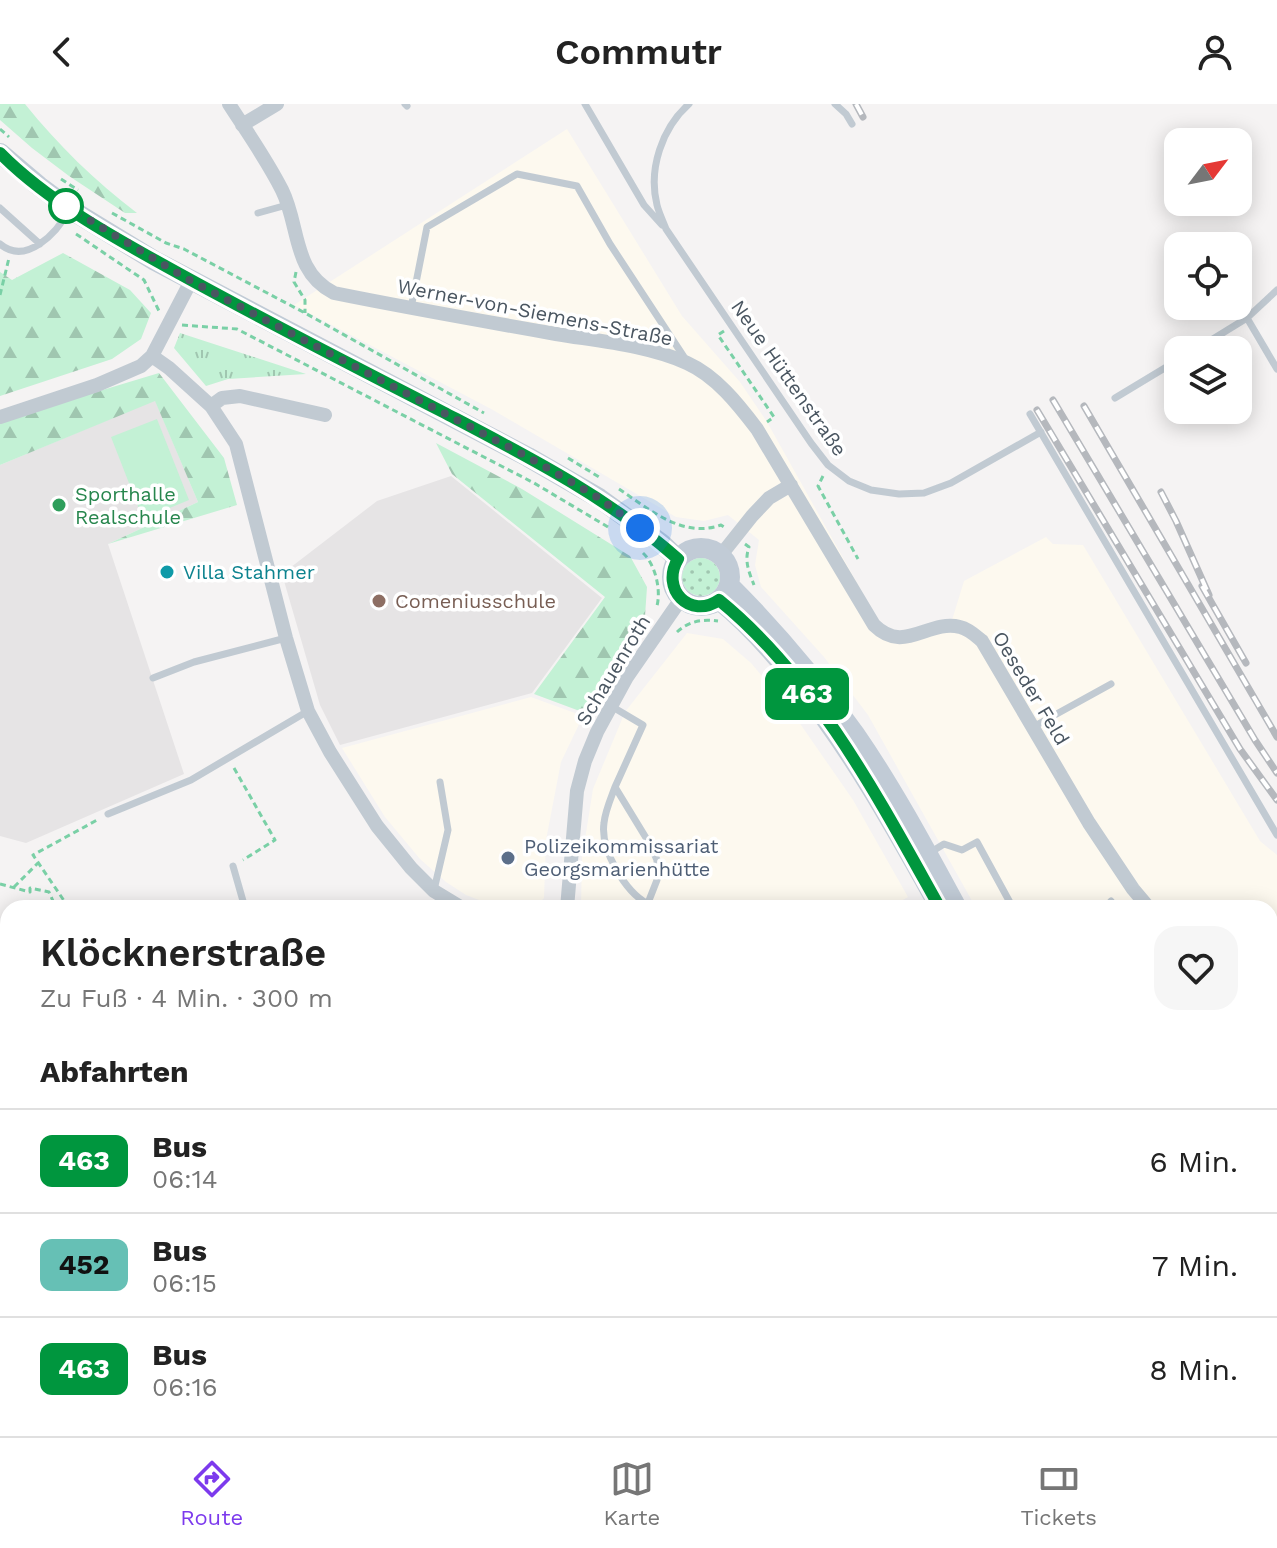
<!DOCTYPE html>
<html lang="de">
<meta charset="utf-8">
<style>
:root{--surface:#fff;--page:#f6f6f6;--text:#222;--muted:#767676;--line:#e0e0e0;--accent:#7c3aed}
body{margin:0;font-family:"Work Sans",sans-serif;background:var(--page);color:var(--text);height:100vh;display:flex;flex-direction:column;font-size:30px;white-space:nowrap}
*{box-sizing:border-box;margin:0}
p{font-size:26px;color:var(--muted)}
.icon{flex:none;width:44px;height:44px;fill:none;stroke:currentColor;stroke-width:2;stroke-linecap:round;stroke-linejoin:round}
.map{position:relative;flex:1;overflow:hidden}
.drawer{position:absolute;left:0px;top:796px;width:1278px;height:536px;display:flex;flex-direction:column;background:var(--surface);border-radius:24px 24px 0 0;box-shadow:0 4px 20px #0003}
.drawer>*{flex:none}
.badge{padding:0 16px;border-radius:12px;font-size:28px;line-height:52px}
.needle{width:52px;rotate:58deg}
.tools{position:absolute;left:1164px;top:24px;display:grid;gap:16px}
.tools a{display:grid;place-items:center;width:88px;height:88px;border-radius:16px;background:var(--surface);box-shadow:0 4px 20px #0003;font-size:40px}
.you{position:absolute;width:40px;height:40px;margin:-20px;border:6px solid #fff;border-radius:50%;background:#1a73e8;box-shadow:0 0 0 12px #1a73e833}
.map>.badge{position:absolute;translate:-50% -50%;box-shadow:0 0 0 4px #fff}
h2{padding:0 40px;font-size:30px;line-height:72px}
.round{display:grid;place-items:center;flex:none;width:84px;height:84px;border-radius:24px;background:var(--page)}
.headline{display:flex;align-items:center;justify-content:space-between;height:136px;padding:0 40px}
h1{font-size:38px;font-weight:600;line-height:60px}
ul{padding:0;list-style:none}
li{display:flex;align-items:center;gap:24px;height:104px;padding:0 40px;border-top:2px solid var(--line)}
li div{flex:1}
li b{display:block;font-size:30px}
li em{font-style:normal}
li .badge{min-width:88px;font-weight:700;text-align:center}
header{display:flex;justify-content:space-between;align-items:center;height:104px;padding:0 40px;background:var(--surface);font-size:36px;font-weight:600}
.menu{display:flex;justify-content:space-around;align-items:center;height:112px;border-top:2px solid var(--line);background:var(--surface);font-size:22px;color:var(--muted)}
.menu a{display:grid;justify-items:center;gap:4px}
.menu .current{color:var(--accent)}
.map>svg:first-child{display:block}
.commercial{fill:#fdf9ef}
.education{fill:#e6e4e5}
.grass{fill:url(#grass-dots)}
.forest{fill:url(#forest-firs)}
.park{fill:url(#park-tufts)}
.pitch{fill:#c3f1d5}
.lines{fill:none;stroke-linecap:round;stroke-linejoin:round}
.stream{stroke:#90daee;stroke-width:4}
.highway-casing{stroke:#7690ad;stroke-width:29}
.path{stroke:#7ad0a6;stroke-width:3;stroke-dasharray:6 4;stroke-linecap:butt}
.lane{stroke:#c1cad2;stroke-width:7}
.street{stroke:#c1cad2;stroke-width:14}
.secondary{stroke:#c1cbd6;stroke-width:20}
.highway{stroke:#8ba5c1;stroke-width:26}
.rail-casing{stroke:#b5b8bd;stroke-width:7}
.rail{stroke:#fff;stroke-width:4;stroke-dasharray:12;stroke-linecap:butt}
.line-casing{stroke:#fff;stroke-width:18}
.line{stroke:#00963e;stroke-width:12}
.walk{stroke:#4a5661;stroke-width:8;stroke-dasharray:0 14.4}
.stop-dot{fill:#fff;stroke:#00963e;stroke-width:4}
.leisure-dot{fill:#2e9e5b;stroke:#fff;stroke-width:3}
.culture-dot{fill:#0f9aa8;stroke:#fff;stroke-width:3}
.education-dot{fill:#8d6e63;stroke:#fff;stroke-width:3}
.service-dot{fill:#5c6f8a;stroke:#fff;stroke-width:3}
.labels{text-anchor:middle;stroke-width:7;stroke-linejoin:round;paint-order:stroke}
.street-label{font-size:20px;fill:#4a5661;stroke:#fff}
.leisure-label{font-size:20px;fill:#27864d;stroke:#fff;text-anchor:start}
.culture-label{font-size:20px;fill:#0d838f;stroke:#fff;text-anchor:start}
.education-label{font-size:20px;fill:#785e54;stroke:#fff;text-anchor:start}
.service-label{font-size:20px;fill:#4e5e75;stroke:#fff;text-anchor:start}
</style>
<header><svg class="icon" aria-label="back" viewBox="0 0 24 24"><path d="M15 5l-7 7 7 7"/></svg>Commutr<svg class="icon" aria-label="person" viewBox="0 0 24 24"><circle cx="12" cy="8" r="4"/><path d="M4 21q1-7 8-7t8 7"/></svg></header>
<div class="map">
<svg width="1277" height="1332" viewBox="0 0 1277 1332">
<defs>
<pattern id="grass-dots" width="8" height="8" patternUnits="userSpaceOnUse" patternTransform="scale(2)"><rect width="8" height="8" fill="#c3f1d5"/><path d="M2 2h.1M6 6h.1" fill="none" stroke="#a0c6b0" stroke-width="1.8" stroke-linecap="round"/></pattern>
<pattern id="forest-firs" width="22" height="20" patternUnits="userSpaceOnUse" patternTransform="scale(2)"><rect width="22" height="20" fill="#c3f1d5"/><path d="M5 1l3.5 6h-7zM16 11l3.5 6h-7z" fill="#a0c6b0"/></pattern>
<pattern id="park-tufts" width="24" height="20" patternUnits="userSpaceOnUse" patternTransform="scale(2)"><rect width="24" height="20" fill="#c3f1d5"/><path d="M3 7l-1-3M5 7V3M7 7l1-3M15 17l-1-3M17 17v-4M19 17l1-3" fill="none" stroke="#a0c6b0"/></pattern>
</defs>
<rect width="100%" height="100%" fill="#f5f3f3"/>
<path class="commercial" d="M567,25L682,212L740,278L767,318L861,486L877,517L890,529L952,516L964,477L1046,433L1053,440L1083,441L1260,737L1277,751V1232L1270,1221V804H976L868,611L824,553L761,483L755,461L759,436L728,411L704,417L676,413L493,306L294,201Z
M687,529L723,535L751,559L792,608L853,696L908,793L889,804H589L581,802L582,754L593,685L625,608Z
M531,593L583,612L561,658L546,736L544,794L538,800L487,799L466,791L446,778L420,755L385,713L342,644Z
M1277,1239V1317L1270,1308V1245Z"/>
<path class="education" d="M155,296L198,398L108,440L184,670L26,739L0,732V361Z
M451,372L602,494L532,589L340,641L320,601L282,470L377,397Z"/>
<path class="grass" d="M682 473a19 19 0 1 1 38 0a19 19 0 1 1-38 0Z
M1159,1324H1209L1216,1332H1149L1151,1328Z"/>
<path class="forest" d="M0,0H25C58,41 95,77 137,109H125L69,72L32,44L0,16Z
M63,149L130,186L151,209L141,235L112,255L0,292V168L12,176Z
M159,269L224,354L237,401L108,440L198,398L155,297L0,361V317Z
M436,339L522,385L630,452L647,483L645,512L585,609L534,590L605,493L452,370Z
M204,1324H328L336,1332H241L234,1330L232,1332H197Z"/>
<path class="park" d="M180,229L306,270L228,275L206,282L174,244Z"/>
<path class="pitch" d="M157,315L189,396L143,415L111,333Z"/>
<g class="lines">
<path class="stream" d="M258,1324L275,1332"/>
<defs>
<path id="highway" d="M1128,1332L1133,1324"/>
</defs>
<use href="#highway" class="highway-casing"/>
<path class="path" d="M0,25L9,33
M61,75L78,86
M112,109L166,139L184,145L305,209L484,309
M76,130L144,176L159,207
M296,168L294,178L305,196V209
M0,191L9,154
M182,221L237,225L534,379L608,423
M724,227L718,231L774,313L767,318
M568,354L599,373
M823,372L818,382L858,455
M619,385C649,405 683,435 721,421L724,423
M745,440L749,443C744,457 749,468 754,481
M643,449C656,461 662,489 656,505
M677,528C689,517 702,515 718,517
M234,664L275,736L243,756
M0,780L30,788V784L49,788L53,797L51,804
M14,783L38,759
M69,804L33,751L99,715
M0,847L8,849
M6,915L8,904
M1,933L6,915L8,916
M0,1065L8,1060
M849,1324L853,1332
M1226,1324L1233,1332
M1007,1332L1010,1324"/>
<path class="lane" d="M405,0L407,2
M585,0L644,101L662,121
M689,0C662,24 648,65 657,101C659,109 663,117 666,125L811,339L828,361L849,377L871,386L899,390L924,389L951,379L1041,328
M835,0L846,10L852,20
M0,104L40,140
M258,109L287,101
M0,140C26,162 57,129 69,106
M411,204L427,123L517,70L577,82L610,140L686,256
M1247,214L1277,265
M1195,246L1247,214L1277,186
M1115,294L1178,256
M1030,310L1277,731
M153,574L194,558L286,534
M611,602L643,621L615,683L651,742L657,756V776L646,804
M1033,623L1111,580
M615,683C611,694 605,707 604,719C600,745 625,788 648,800C651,802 656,803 660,804
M108,710L191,676L308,607
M931,748L944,740L962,746L977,738L1013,804
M233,762L245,804
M434,786L448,726L440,678
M1111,797L1116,804
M0,1099L8,1094
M0,1150L8,1144"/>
<path class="street" d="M229,0C247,28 267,56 282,86C300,122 292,168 334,189C408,204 482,217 556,230C598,237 647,241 687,259C716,272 738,300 757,325L874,521C904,551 928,515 960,523C969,525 976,532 982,537L1089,719L1133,785L1149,804
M242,21L277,0
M152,252L169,264L211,302L236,340L286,534L308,607L330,648L377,722L411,764L434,787L462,804
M211,302L222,294L240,292L325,311
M0,313L97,281L141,262L152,252L191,177
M721,451L752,412L769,394L791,381
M567,804L577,687L585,657L597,628L627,573L681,495
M1270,949L1277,957
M0,1160L8,1173
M1270,1224L1277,1220
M86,1324L90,1332
M170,1332L177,1324"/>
<path class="secondary" d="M0,49L39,82L70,105L155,157L528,353L599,394L661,439L678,455
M672 473a29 29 0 1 1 58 0a29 29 0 1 1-58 0Z
M729,481C775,527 817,577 855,630C893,685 925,745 957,804
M719,496C750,521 775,550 799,580C855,650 897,727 940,804
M1250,1324L1257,1332"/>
<use href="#highway" class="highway"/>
<defs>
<path id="rail" d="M856,0L863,13
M1053,296L1255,636L1277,669
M1084,302L1277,633
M1037,306L1240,645L1277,696
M1161,388L1176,417L1209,491
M1202,482L1246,559"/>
</defs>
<use href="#rail" class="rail-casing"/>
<use href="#rail" class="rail"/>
</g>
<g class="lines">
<defs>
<path id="line" d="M0,49C48,98 120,137 180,170C267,218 355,263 443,308C525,351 608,393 678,455C660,485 690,516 719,496C817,576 879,695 940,804"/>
</defs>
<use href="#line" class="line-casing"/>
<use href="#line" class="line"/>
<path class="walk" d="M66,102L191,177L528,353L599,394L640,424"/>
</g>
<circle class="stop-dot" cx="66" cy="102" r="16"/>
<circle class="leisure-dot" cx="59" cy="401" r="8"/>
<circle class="culture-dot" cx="167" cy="468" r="8"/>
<circle class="education-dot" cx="379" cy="497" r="8"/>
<circle class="service-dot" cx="508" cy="754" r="8"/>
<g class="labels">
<g class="street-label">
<text transform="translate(535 208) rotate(11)" y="7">Werner-von-Siemens-Straße</text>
<text transform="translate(789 274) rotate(55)" y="7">Neue Hüttenstraße</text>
<text transform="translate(613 566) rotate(-59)" y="7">Schauenroth</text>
<text transform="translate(1031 584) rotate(59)" y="7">Oeseder Feld</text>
</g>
<g class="leisure-label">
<text x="75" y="397">Sporthalle<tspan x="75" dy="23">Realschule</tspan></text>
</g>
<g class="culture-label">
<text x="183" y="475">Villa Stahmer</text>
</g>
<g class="education-label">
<text x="395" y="504">Comeniusschule</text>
</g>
<g class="service-label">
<text x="524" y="749">Polizeikommissariat<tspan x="524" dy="23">Georgsmarienhütte</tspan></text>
</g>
</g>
</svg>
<div class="tools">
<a><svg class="needle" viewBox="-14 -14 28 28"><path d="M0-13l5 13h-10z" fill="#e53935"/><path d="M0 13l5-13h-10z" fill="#767676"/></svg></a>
<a><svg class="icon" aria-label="locate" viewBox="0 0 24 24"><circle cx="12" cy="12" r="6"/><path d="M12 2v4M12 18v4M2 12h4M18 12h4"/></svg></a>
<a><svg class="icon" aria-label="layers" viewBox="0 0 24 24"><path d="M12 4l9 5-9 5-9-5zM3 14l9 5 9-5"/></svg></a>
</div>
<div class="you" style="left:640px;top:424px"></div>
<b class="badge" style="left:807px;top:590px;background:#00963e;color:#fff">463</b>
<section class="drawer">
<div class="headline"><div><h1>Klöcknerstraße</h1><p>Zu Fuß · 4 Min. · 300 m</p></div><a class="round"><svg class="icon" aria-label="heart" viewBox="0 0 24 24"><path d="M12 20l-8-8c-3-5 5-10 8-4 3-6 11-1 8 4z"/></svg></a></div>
<h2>Abfahrten</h2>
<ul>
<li><span class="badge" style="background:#00963e;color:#fff">463</span><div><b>Bus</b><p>06:14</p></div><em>6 Min.</em></li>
<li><span class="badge" style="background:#66c0b5;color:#111">452</span><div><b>Bus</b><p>06:15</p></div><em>7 Min.</em></li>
<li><span class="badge" style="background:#00963e;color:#fff">463</span><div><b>Bus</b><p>06:16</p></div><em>8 Min.</em></li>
</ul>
</section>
</div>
<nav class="menu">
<a class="current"><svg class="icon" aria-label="directions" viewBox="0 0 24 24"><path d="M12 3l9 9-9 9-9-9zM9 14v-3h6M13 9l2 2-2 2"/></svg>Route</a>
<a><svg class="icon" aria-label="map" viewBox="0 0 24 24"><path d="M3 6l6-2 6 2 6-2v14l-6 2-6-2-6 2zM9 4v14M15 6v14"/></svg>Karte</a>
<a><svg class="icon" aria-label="tickets" viewBox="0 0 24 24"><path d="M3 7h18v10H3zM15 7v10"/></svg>Tickets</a>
</nav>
